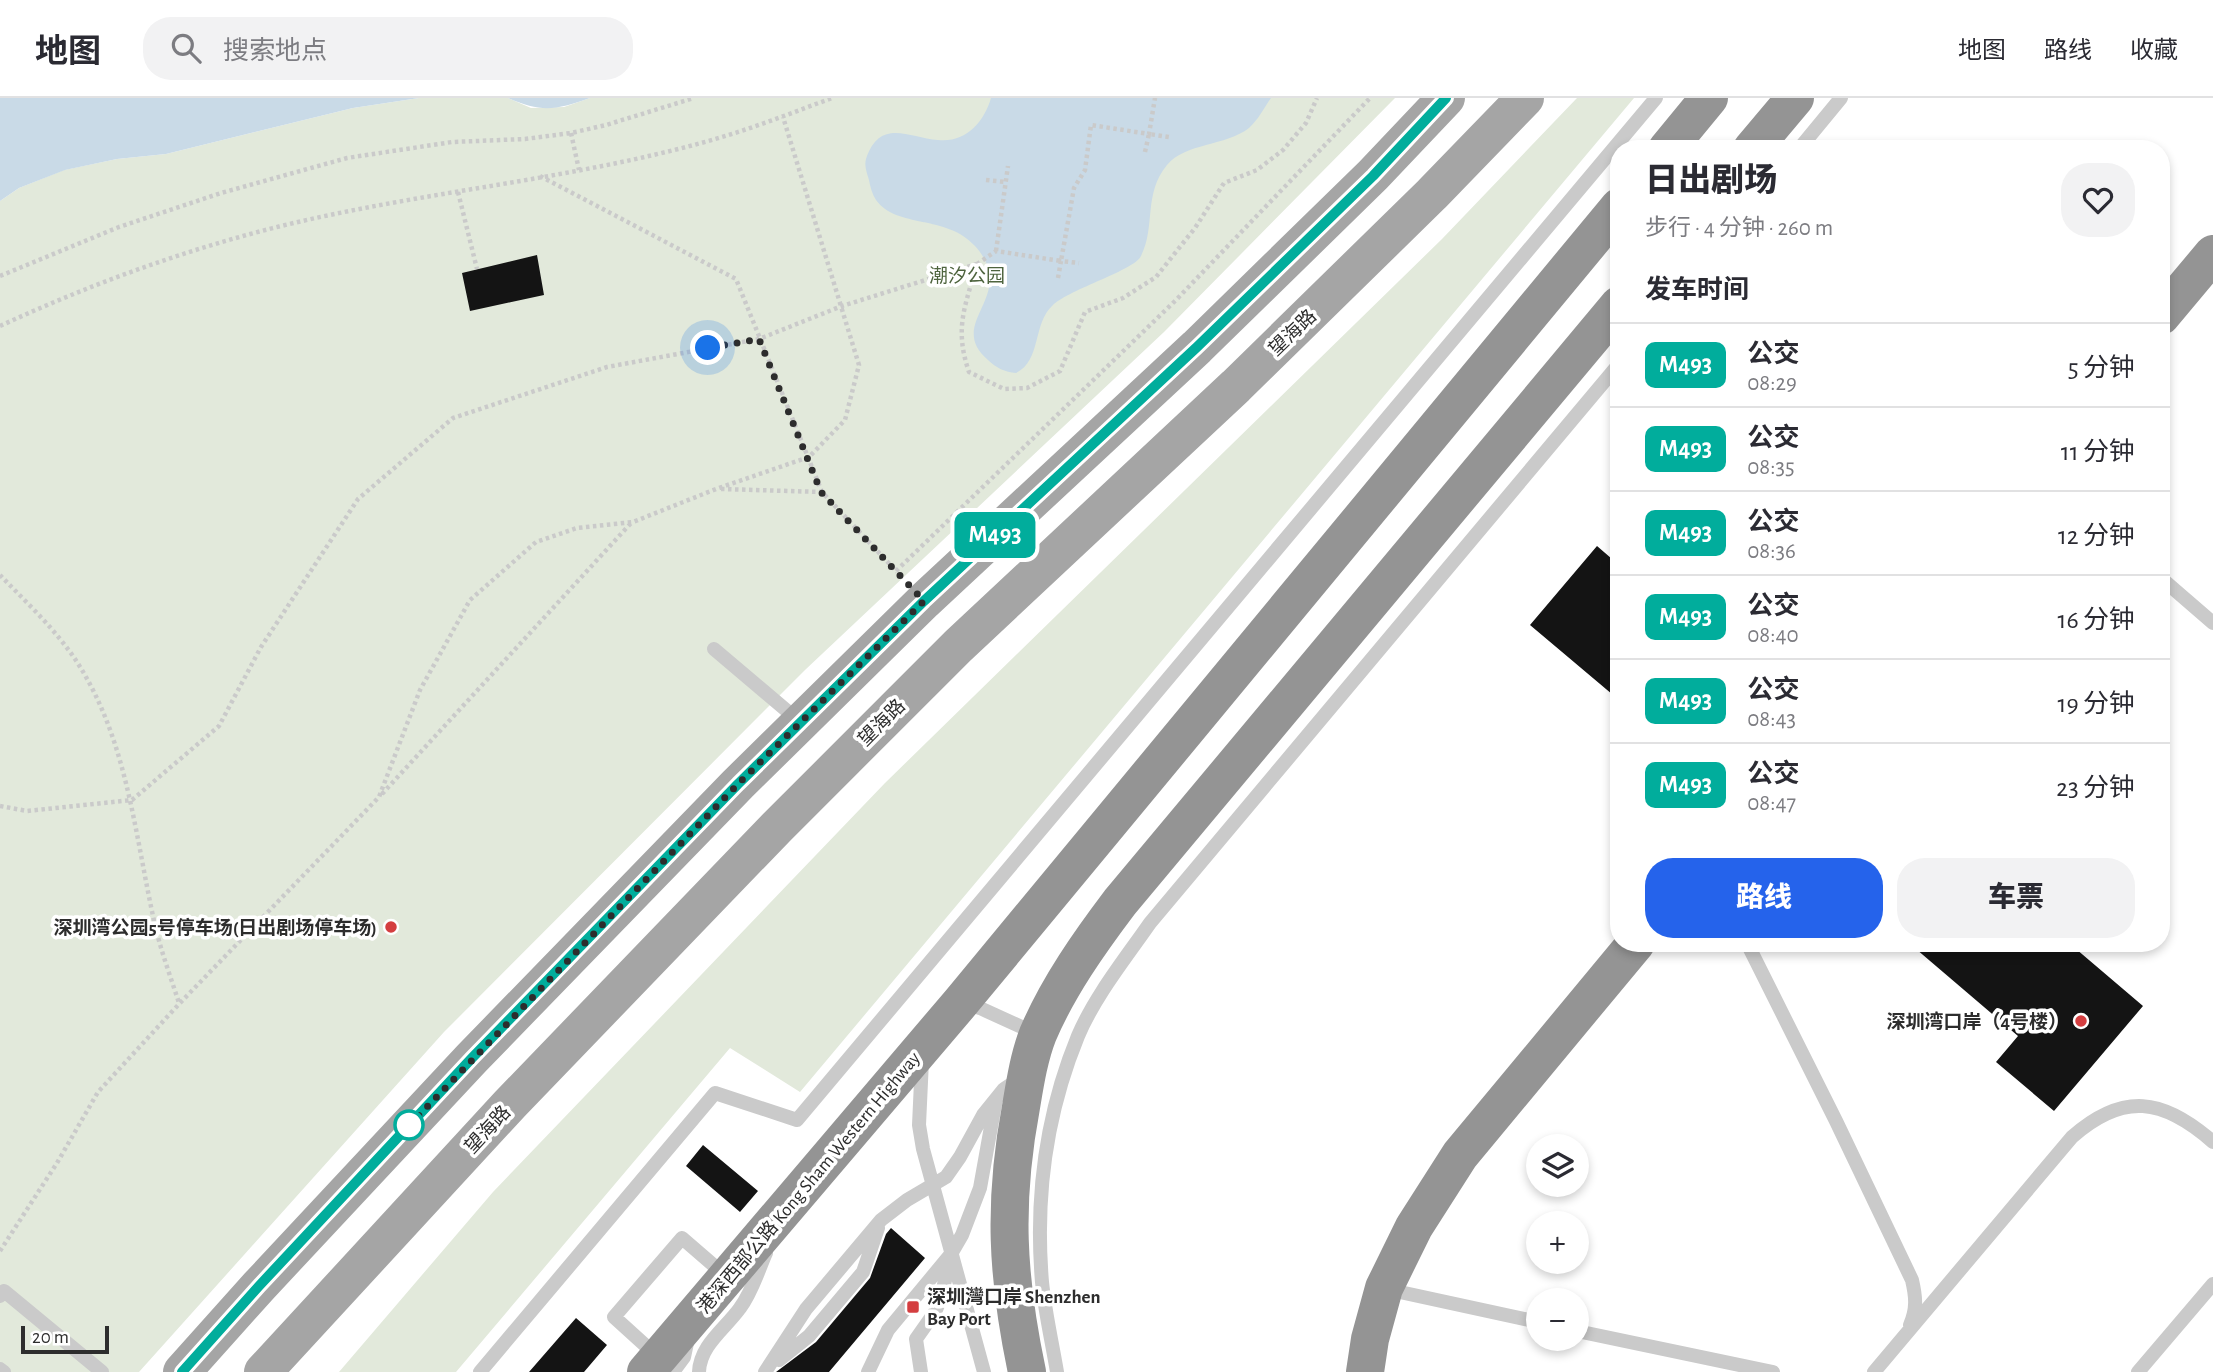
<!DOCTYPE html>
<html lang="zh">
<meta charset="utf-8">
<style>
:root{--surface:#fff;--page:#f2f2f3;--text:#2b2b33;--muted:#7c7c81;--line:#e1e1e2;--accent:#2563eb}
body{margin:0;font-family:"Alegreya Sans","Noto Sans SC",sans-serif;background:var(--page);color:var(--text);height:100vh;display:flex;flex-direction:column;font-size:26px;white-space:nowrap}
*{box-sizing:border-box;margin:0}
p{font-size:23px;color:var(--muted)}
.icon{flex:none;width:38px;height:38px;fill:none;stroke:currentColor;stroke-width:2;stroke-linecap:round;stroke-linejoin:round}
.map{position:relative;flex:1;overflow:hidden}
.details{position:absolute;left:1610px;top:42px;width:560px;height:812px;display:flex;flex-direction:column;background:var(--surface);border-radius:28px;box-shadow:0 4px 10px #0003}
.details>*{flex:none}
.badge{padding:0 14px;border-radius:10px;font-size:24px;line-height:46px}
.tools{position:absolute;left:1526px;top:1036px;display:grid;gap:14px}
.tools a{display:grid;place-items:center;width:63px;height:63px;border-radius:50%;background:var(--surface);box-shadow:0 4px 10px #0003;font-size:35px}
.scale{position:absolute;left:21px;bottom:18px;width:88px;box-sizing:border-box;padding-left:7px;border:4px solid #2d2d2d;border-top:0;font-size:19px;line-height:24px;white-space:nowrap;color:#2d2d2d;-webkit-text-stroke:5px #fff;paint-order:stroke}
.you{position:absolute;width:35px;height:35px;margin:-18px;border:5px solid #fff;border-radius:50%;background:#1a73e8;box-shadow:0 0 0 10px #1a73e833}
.map>.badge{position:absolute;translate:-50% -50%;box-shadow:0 0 0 4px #fff}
h2{padding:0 35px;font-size:26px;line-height:63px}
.round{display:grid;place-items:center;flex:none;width:74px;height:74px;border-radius:28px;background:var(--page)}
.summary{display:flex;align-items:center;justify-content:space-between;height:119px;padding:0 35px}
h1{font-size:33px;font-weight:800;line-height:52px}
.cta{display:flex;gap:14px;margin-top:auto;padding:14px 35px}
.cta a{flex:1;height:80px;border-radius:28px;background:var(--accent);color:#fff;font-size:28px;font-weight:800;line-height:80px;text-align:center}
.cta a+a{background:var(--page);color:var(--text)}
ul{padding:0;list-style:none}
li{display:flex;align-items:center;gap:21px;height:84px;padding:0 35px;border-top:2px solid var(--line)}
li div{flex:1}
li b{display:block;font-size:26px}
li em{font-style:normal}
li .badge{min-width:77px;font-weight:700;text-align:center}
header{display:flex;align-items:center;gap:42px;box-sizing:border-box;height:98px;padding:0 35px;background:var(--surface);border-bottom:2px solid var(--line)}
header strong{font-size:33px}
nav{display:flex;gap:38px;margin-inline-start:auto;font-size:24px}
.search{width:490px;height:63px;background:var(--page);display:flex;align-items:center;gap:18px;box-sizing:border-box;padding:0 24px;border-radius:28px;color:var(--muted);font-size:26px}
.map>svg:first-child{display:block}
.green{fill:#e2e9db}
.water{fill:#c9dae7}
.building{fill:#141414}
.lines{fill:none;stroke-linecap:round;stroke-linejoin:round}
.path{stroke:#cacaca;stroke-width:4.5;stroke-dasharray:3.5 3.5;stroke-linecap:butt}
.lane{stroke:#cacaca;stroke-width:14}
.primary{stroke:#a5a5a5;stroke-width:38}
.highway{stroke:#949494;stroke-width:38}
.line-casing{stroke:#fff;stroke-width:16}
.line{stroke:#01ad9c;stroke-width:10}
.walk{stroke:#2d2d2d;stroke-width:7;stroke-dasharray:0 12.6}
.poi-dot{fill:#d43e40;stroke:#fff;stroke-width:2.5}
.stop-dot{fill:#fff;stroke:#01ad9c;stroke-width:3.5}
.labels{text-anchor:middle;stroke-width:7;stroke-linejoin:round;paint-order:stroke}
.park-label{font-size:19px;fill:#4e643e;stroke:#fff}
.street-label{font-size:19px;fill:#2d2d2d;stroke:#fff}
.poi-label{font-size:19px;font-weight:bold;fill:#2d2d2d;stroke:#fff;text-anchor:end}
</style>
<header>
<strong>地图</strong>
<div class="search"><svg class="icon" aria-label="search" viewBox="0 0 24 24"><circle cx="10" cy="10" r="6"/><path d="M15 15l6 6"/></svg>搜索地点</div>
<nav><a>地图</a><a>路线</a><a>收藏</a></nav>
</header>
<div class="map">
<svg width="2213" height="1274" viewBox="0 0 2213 1274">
<rect width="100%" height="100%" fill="#fff"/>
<path class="green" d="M419,0H508L531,10L564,9L590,0H1395L1164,234L805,572L444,934L139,1274H0V103L19,90L64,72L117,61L166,56L353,10Z
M1577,0H1634L800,994L730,950L456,1274H339L493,1094L885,685L1442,141Z"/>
<path class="water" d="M0,0H419L353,10L166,56L117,61L65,72L19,90L0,103Z
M508,0H590C556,12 542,15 508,0Z
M991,0H1271C1264,10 1258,22 1249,30C1226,48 1185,45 1167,67C1143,96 1156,128 1141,158C1135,172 1070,191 1053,207C1032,226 1042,262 1016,275C1005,274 996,270 988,262C944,224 1020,198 975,148C946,116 897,131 876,102C872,96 870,88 869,82C867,75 864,68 866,61C880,19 909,40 938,42C966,45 984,24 991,0Z"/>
<path class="building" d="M537,157L544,197L470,213L462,175Z
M1597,448L1619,467V602L1530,527Z
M1909,845H2069L2143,908L2054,1013L1996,964L2018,938Z
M703,1047L758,1093L740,1114L686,1068Z
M891,1130L925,1160L829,1274H776L816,1244L870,1180L886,1136Z
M576,1220L607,1247L584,1274H529Z"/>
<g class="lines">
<path class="path" d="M571,35L579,72
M1145,54L1149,36L1169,39
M540,78L736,181L822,394
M986,82L1006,84
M458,94L477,171
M996,153L1008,68
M977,166L996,153L1061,163L1074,90L1085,72L1091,27L1149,36L1155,0
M0,178L119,129L221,95L347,60L452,44L525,41L571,35L606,27L694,0
M1058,180L1061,163L1079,165
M0,228C78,192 160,161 243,138C393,96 551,86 701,45C746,33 789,16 832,0
M721,391L822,394L897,474
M896,473L1176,202L1370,0
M0,477C25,503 54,530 75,561C126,638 134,730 153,818C159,848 170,877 179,905
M382,696L632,424
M0,708L27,713L132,702L219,628L261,549L358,401L453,320L607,269L759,241L842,208L977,166C965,209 954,230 969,274L1004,291L1027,290L1060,273L1085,214L1123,200L1156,179L1195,130L1224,85L1257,72L1283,52L1306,25L1317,0
M0,1153L57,1065L98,994L179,906L379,699L420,592L470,502L536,444L577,430L633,424L716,391L809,359L845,322L859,267L783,19"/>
<path class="lane" d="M1799,51L1841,0
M2161,480L2213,525
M714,551L799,623
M1747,845L1836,1023L1912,1182C1916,1199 1917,1211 1910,1227
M962,904L980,910L1037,936
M922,962L919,1027L923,1051L984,1274
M1386,1191L1538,1224
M0,1198L4,1193L102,1274
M1577,1233L1773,1274
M657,1258L614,1219L682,1140L726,1178
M779,1262L809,1238L863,1174L878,1130
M0,1271L4,1274
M480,1274L715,995L797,1022L1656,0
M673,1274L684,1259L687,1245
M699,1274C700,1247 725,1231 740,1210C752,1194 758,1173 766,1155
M765,1274L806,1211L881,1122L907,1102L946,1079L960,1059L983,1017L1004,991L1019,981
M868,1274L888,1232L951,1156L962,1137L980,1090L996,1001
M921,1274L916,1241L935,1214L941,1200L950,1160
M1057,1274C1052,1244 1045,1214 1042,1184C1035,1100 1046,1016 1078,938C1095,898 1125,861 1150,825L1619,266
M1874,1274L2072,1039C2123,994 2163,1000 2213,1044
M2138,1274L2213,1186"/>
<path class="primary" d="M182,1274L259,1188L472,960L738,686L924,503L1197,249L1373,77L1446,0
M263,1274L510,1006L777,729L958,548L1236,288L1432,96L1525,0"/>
<path class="highway" d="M1667,51L1709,0
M1752,51L1795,0
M2161,218L2213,156
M646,1274L961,904L1619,109
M1027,1274C1007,1179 1003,1105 1021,1009C1025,985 1029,959 1038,936C1058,889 1089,845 1120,804L1619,207
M1365,1274L1370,1241L1384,1190L1414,1129L1460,1057L1636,845"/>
</g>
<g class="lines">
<defs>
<path id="line" d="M182,1274L259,1188L472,960L738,686L924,503L1197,249L1373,78L1446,0"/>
</defs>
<use href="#line" class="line-casing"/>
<use href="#line" class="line"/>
<path class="walk" d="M409,1027L401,1036L738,686L924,503L821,394L759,241L708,250"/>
</g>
<g class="poi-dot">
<circle cx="391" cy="829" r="7"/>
<circle cx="2081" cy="923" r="7"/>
<rect x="906" y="1202" width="14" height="14" rx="3.5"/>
</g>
<circle class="stop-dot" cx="409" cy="1027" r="14"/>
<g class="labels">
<g class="park-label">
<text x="967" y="184">潮汐公园</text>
</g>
<g class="street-label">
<text transform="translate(1292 234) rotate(-44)" y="7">望海路</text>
<text transform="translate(881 624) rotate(-45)" y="7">望海路</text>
<text transform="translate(487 1031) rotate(-47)" y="7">望海路</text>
<text transform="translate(808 1084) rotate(-50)" y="7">港深西部公路 Kong Sham Western Highway</text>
</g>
<g class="poi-label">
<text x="377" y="836">深圳湾公园5号停车场(日出剧场停车场)</text>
<text x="2067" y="930">深圳湾口岸（4号楼）</text>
<text x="927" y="1205" text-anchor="start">深圳灣口岸 Shenzhen<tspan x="927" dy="22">Bay Port</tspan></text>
</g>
</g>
</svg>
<div class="tools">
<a><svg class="icon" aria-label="layers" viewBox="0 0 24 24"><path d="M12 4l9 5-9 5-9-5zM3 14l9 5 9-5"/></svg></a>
<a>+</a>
<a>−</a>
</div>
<div class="scale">20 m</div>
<div class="you" style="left:708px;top:250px"></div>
<b class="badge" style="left:995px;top:437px;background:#01ad9c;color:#fff">M493</b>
<section class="details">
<div class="summary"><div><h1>日出剧场</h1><p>步行 · 4 分钟 · 260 m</p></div><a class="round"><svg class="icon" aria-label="heart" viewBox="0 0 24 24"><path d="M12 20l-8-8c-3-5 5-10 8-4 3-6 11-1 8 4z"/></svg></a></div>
<h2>发车时间</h2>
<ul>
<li><span class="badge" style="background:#01ad9c;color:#fff">M493</span><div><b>公交</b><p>08:29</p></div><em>5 分钟</em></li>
<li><span class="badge" style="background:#01ad9c;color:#fff">M493</span><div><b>公交</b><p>08:35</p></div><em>11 分钟</em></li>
<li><span class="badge" style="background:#01ad9c;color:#fff">M493</span><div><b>公交</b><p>08:36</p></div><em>12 分钟</em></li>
<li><span class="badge" style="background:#01ad9c;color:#fff">M493</span><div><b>公交</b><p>08:40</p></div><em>16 分钟</em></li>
<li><span class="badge" style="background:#01ad9c;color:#fff">M493</span><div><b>公交</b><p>08:43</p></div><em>19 分钟</em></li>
<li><span class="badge" style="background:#01ad9c;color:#fff">M493</span><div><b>公交</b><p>08:47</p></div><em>23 分钟</em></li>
</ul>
<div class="cta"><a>路线</a><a>车票</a></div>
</section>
</div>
